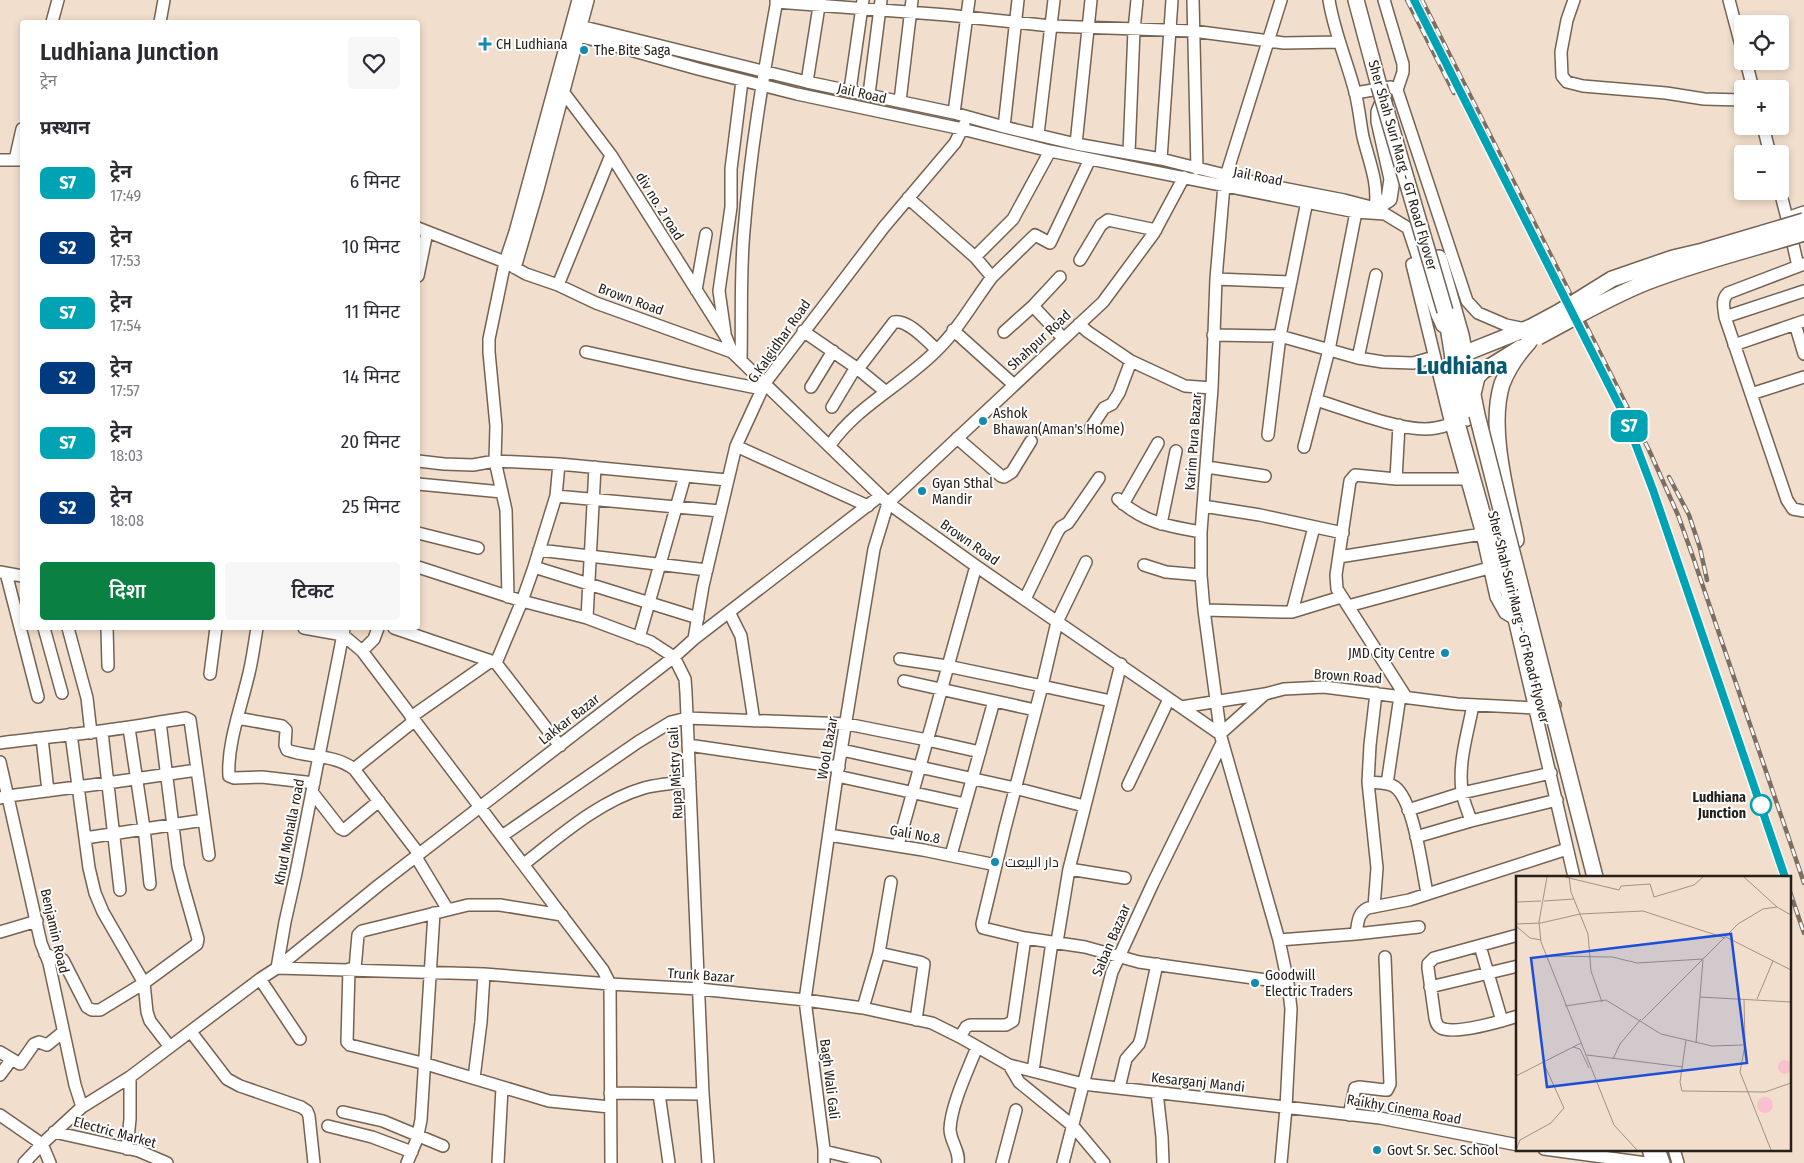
<!DOCTYPE html>
<html lang="hi">
<meta charset="utf-8">
<style>
:root{--surface:#fff;--page:#f7f7f7;--text:#2b2b33;--muted:#7c7c81;--accent:#0b8043}
body{margin:0;font-family:"Fira Sans Condensed",Cairo,"Noto Sans Devanagari",sans-serif;background:var(--page);color:var(--text);height:100vh;display:flex;flex-direction:column;font-size:19px;white-space:nowrap}
*{box-sizing:border-box;margin:0}
p{font-size:16px;color:var(--muted)}
.icon{flex:none;width:28px;height:28px;fill:none;stroke:currentColor;stroke-width:2;stroke-linecap:round;stroke-linejoin:round}
.map{position:relative;flex:1;overflow:hidden}
.sheet{position:absolute;left:20px;top:20px;width:400px;height:610px;display:flex;flex-direction:column;background:var(--surface);border-radius:5px;box-shadow:0 2px 8px #0003}
.sheet>*{flex:none}
.badge{padding:0 10px;border-radius:8px;font-size:18px;line-height:32px}
.buttons{position:absolute;left:1734px;top:15px;display:grid;gap:10px}
.buttons a{display:grid;place-items:center;width:55px;height:55px;border-radius:5px;background:var(--surface);box-shadow:0 2px 8px #0003;font-size:25px}
.map>.badge{position:absolute;translate:-50% -50%;box-shadow:0 0 0 2px #fff}
h2{padding:0 20px;font-size:19px;line-height:45px}
.round{display:grid;place-items:center;flex:none;width:52px;height:52px;border-radius:5px;background:var(--page)}
.summary{display:flex;align-items:center;justify-content:space-between;height:85px;padding:0 20px}
h1{font-size:24px;font-weight:600;line-height:38px}
.action{display:flex;gap:10px;margin-top:auto;padding:10px 20px}
.action a{flex:1;height:58px;border-radius:5px;background:var(--accent);color:#fff;font-size:20px;font-weight:600;line-height:58px;text-align:center}
.action a+a{background:var(--page);color:var(--text)}
ul{padding:0;list-style:none}
li{display:flex;align-items:center;gap:15px;height:65px;padding:0 20px}
li div{flex:1}
li b{display:block;font-size:19px}
li em{font-style:normal}
li .badge{min-width:55px;font-weight:700;text-align:center}
.map>svg:first-child{display:block}
.lines{fill:none;stroke-linecap:round;stroke-linejoin:round}
.minor-casing{stroke:#746353;stroke-width:14}
.major-casing{stroke:#746353;stroke-width:18}
.minor{stroke:#fff;stroke-width:11}
.major{stroke:#fff;stroke-width:15}
.rail-casing{stroke:#7b6f63;stroke-width:4.5}
.rail{stroke:#fff;stroke-width:2.5;stroke-dasharray:8;stroke-linecap:butt}
.major-bridge-casing{stroke:#746353;stroke-width:18;stroke-linecap:butt}
.major-bridge{stroke:#fff;stroke-width:15}
.line-casing{stroke:#fff;stroke-width:11}
.line{stroke:#00a3b4;stroke-width:8}
.poi-dot{fill:#128bae;stroke:#fff;stroke-width:2}
.stop-dot{fill:#fff;stroke:#00a3b4;stroke-width:2.5}
.labels{text-anchor:middle;stroke-width:4;stroke-linejoin:round;paint-order:stroke}
.poi-label{font-size:14px;fill:#272019;stroke:#fff;text-anchor:start}
.street-label{font-size:14px;fill:#272019;stroke:#fff}
.stop-label{font-size:14px;font-weight:bold;fill:#272019;stroke:#fff;text-anchor:end}
.town-label{font-size:24px;font-weight:bold;fill:#055a71;stroke:#fff}
.inset-road{fill:none;stroke:#a19284;stroke-width:1}
.view{fill:#1d4ed8;fill-opacity:0.15;stroke:#1d4ed8;stroke-width:2.5}
.inset-edge{fill:none;stroke:#272019;stroke-width:2.5}
</style>
<div class="map">
<svg width="1804" height="1163" viewBox="0 0 1804 1163">
<rect width="100%" height="100%" fill="#f2decc"/>
<g class="lines">
<defs>
<path id="minor" d="M1193,0L1197,169
M1384,0L1403,64V72L1397,90
M1574,0L1567,20L1561,52L1562,76L1567,82L1583,86L1666,93L1704,99L1742,100
M1729,0L1742,49
M776,2L947,15L1051,26L1193,31L1284,43L1339,42
M52,22L58,0
M160,22L164,0
M572,24L807,82L954,113L1004,127L1076,144L1161,159L1257,183L1344,200L1375,208C1379,184 1369,161 1363,137C1360,122 1359,107 1355,92C1347,61 1334,32 1329,0
M569,33L698,69L797,94L962,129L1050,151L1356,212L1385,214L1408,228L1437,315L1442,326L1449,330
M1746,61L1753,89
M557,80L564,93L611,155L726,337L732,352
M807,82L820,0
M850,90L863,0
M1355,93L1391,87L1397,90L1467,301L1478,313L1506,325L1525,329
M869,94L881,0
M900,101L912,0
M954,113L969,0
M1763,126L1770,154
M1004,127L1018,0
M1038,134L1054,0
M1076,144L1091,0
M1129,153L1134,30L1137,0
M1161,159L1172,0
M0,160H21
M15,160L22,129
M1226,176L1281,0
M1224,185L1216,279L1212,388L1201,532V575L1204,610L1221,737L1279,940L1288,983L1291,1009L1286,1108L1281,1163
M1780,191L1787,218L1804,212
M908,198L975,257L1013,219L1050,151
M1356,212L1329,350L1316,400C1346,409 1395,429 1425,429C1434,429 1442,427 1451,424
M1787,218L1798,266
M418,228L505,262L526,274L558,285L596,303L732,352L888,503L976,566L1181,707L1265,694L1284,689L1324,687L1457,704L1534,708L1555,705
M975,257L992,277L1035,235L1050,243L1090,159
M1080,260L1101,225L1108,220L1156,230
M1412,264L1451,424L1482,534L1496,597L1505,613L1515,619
M1804,264L1728,293C1721,300 1724,308 1725,317L1787,500L1793,509L1804,511
M515,268L538,189L588,0
M418,276L427,232
M1216,279L1291,282
M558,285L611,155
M696,290L706,234
M1033,306L1060,277
M1725,317L1804,291
M1079,324L1088,332L1131,361L1119,393L1112,404L1104,408L1090,429
M1795,324L1804,354
M953,330L1013,384
M803,331L858,369L886,392
M1004,332L1033,306L1063,338
M725,333L719,291L731,207V169L742,81
M1213,335L1280,336L1358,358L1383,362L1413,363L1434,357
M1734,345L1804,321
M586,352L691,375L762,389
M1358,358L1376,275
M741,361C742,317 740,274 744,231C750,153 763,77 777,0
M1131,361L1185,386L1212,388
M858,369L894,322C908,319 927,341 937,350
M1450,382L1459,423L1514,619L1574,877
M811,387L833,351
M1751,394L1804,377
M832,407L856,367
M1268,435L1280,336L1307,201
M957,438L1001,476L1004,477L1012,472L1031,441
M830,445C857,406 902,385 936,351C958,330 974,301 992,277
M736,446L868,506
M1304,447L1316,400
M418,461L444,464L473,465L495,461L559,464L727,480
M1207,467L1265,476
M1396,479L1399,425
M418,484L502,492
M556,496L720,511
M1118,499C1144,523 1168,526 1201,532
M1123,504L1158,443
M1203,506L1260,515L1343,533
M1161,524L1176,451
M418,533L478,548
M539,550L707,570
M1339,557L1482,534
M1086,562L1057,622L1042,686L1111,701
M1144,565L1166,572L1201,575
M418,567L522,601L587,618L651,642L674,657L685,679L686,693L703,1094L708,1163
M534,567L698,618
M0,572L22,576
M6,573L38,697
M508,597L506,510L495,461L496,426L489,352V339L505,262L515,232L578,0
M1025,599L1058,531L1061,527L1068,523L1099,478
M1348,606L1489,568
M1204,610L1283,612H1292L1341,597
M729,612L741,636L754,721
M1292,612L1314,527
M587,618L595,467
M44,628L62,693
M68,628L87,698L91,733
M107,628L108,666
M257,628C254,645 252,664 247,681C240,710 227,746 229,776L234,778L262,777L314,783
M304,628L343,635L362,651L603,970L610,984L611,1163
M394,628L491,661L411,717
M639,638L685,476
M694,639L703,586L736,446L765,383L884,227L955,143L964,125
M362,651L374,639L378,628
M900,659L947,666L1042,686L1005,828L982,924L983,928L1025,938L1085,947L1139,962L1288,983
M491,661L496,663L560,746
M496,663L522,601L534,567L556,496L559,464
M210,674L216,628
M904,681L1035,710
M1376,693L1370,745L1368,782C1377,783 1388,782 1395,787C1414,801 1422,869 1427,893
M1406,697L1337,589L1336,575L1350,481L1355,475L1396,479H1466
M1181,707L1220,734L1265,694
M237,718L282,726L286,730L285,745L287,750C309,758 334,754 354,769L419,854
M160,722L186,718L190,720L209,855
M129,728L144,828L150,884
M102,732L120,890
M71,734L89,868L95,893L103,912L144,983L147,1012L150,1021L170,1047
M42,738L48,791
M0,743C54,736 107,732 160,722L178,866L183,886L198,939L197,944L144,983L100,1010H92L87,1007L63,960L45,954
M688,745L839,767
M842,750L1015,788L1084,806
M0,762L41,943L49,963L75,1085L82,1107
M354,769L414,721
M837,776L965,804
M1368,782L1377,868L1374,907
M1387,784L1400,696
M1128,785L1169,699
M312,792L340,828L344,830L379,801
M0,798L8,796L107,783L197,770
M1408,810L1462,793L1551,773
M1471,821C1468,811 1463,801 1462,791C1458,762 1468,732 1473,705
M829,835L923,850L996,865
M502,836L638,742L671,722L687,718L847,724L927,740L980,752
M1416,837L1471,821L1557,800
M85,838L204,820
M898,845L976,566
M951,855L994,701
M416,857L448,910
M524,864C560,836 599,801 644,788C659,784 675,783 690,782
M1069,869L1125,878
M0,932L37,921
M1356,934C1358,924 1357,913 1368,908L1409,900L1567,849
M1518,935L1434,958L1428,964V968L1435,1018C1436,1023 1437,1026 1441,1028C1455,1035 1502,1021 1518,1016
M1279,940L1356,934L1419,927
M1057,942L1069,869L1121,664
M1480,946L1502,1021
M879,953L920,962L924,964L916,1020
M277,968L484,974L610,984L699,989L805,1000L863,1008L932,1023L960,1037L1009,1065L1083,1084L1380,1118L1518,1145
M277,968L285,922L296,873L344,629
M349,969L347,1042L350,1045L426,1064L549,1101L610,1107
M355,969L358,935L362,931L468,905H500L562,915
M260,979L300,1039
M1430,987L1518,966
M863,1008L879,953L891,882
M191,1032L227,1079L240,1086L301,1107L307,1111L309,1116L314,1163
M960,1037L966,1027L970,1025H1006L1013,1021L1025,938
M0,1052L20,1064L34,1044L39,1042L47,1045L63,1032
M1009,1065L1019,1082L1073,1126L1104,1163
M1033,1071L1052,942
M0,1075L11,1060
M474,1078L481,1022L484,974
M1119,1088L1126,1059L1139,1044L1141,1038L1157,964
M1157,1092L1162,1137L1163,1163
M610,1093L703,1094
M659,1094L669,1163
M343,1112L383,1121L443,1146
M0,1115L42,1144L50,1163
M1349,1115L1355,1088L1359,1087L1385,1090H1387L1390,1084L1385,957
M328,1126L372,1137L412,1152
M54,1132L139,1151L167,1163
M127,1149L130,1119V1077
M1544,1149L1646,1163
M1648,1149L1652,1163
M1674,1149L1678,1163
M824,1151L875,1163
M24,1163L42,1144L82,1107L130,1077L260,979L277,968L379,885L674,657L694,639L880,496
M407,1163L417,1139L421,1120L434,913
M498,1163L502,1088
M824,1163V1149L805,1000L837,776L874,549L888,503L1103,302L1154,233L1184,177
M958,1163C960,1151 950,1141 950,1129C951,1105 968,1070 977,1047
M1002,1163L1016,1110
M1063,1163L1112,972L1153,883L1222,743"/>
<path id="major" d="M1356,0L1379,86
M1375,208L1389,199L1392,179L1379,121V112L1384,100
M1439,258L1461,335L1477,415
M1446,314L1453,358L1467,418
M1450,382L1448,374L1453,358L1531,327
M1473,394L1477,377L1483,371L1520,348
M1516,540C1507,495 1488,428 1502,384C1508,368 1518,354 1529,342
M1657,1149L1662,1163"/>
</defs>
<use href="#minor" class="minor-casing"/>
<use href="#major" class="major-casing"/>
<use href="#minor" class="minor"/>
<use href="#major" class="major"/>
<defs>
<path id="rail" d="M1407,0L1454,93
M1422,0L1649,450L1678,515L1693,557L1804,883
M1626,419L1653,490L1785,877
M1669,477L1689,515L1700,548L1707,580
M1790,892L1804,933"/>
</defs>
<use href="#rail" class="rail-casing"/>
<use href="#rail" class="rail"/>
<defs>
<path id="major-bridge" d="M1379,86L1445,311
M1531,327L1559,312L1612,279L1673,258L1703,251L1804,221
M1538,337C1574,318 1609,297 1647,282C1698,262 1752,249 1804,233
M1477,415L1595,877"/>
</defs>
<use href="#major-bridge" class="major-bridge-casing"/>
<use href="#major-bridge" class="major-bridge"/>
</g>
<g class="lines">
<defs>
<path id="line" d="M1414,0L1626,419L1653,490L1785,877"/>
</defs>
<use href="#line" class="line-casing"/>
<use href="#line" class="line"/>
</g>
<g class="poi-dot">
<path d="M482.5 36.5h5v5h5v5h-5v5h-5v-5h-5v-5h5z"/>
<circle cx="584" cy="50" r="5"/>
<circle cx="983" cy="421" r="5"/>
<circle cx="922" cy="491" r="5"/>
<circle cx="1445" cy="653" r="5"/>
<circle cx="995" cy="862" r="5"/>
<circle cx="1255" cy="983" r="5"/>
<circle cx="1377" cy="1150" r="5"/>
</g>
<circle class="stop-dot" cx="1761" cy="805" r="10"/>
<g class="labels">
<g class="poi-label">
<text x="496" y="49">CH Ludhiana</text>
<text x="594" y="55">The Bite Saga</text>
<text x="993" y="418">Ashok<tspan x="993" dy="16">Bhawan(Aman's Home)</tspan></text>
<text x="932" y="488">Gyan Sthal<tspan x="932" dy="16">Mandir</tspan></text>
<text x="1435" y="658" text-anchor="end">JMD City Centre</text>
<text x="1005" y="867">دار البیعت</text>
<text x="1265" y="980">Goodwill<tspan x="1265" dy="16">Electric Traders</tspan></text>
<text x="1387" y="1155">Govt Sr. Sec. School</text>
</g>
<g class="street-label">
<text transform="translate(862 93) rotate(13)" y="5">Jail Road</text>
<text transform="translate(1403 165) rotate(74)" y="5">Sher Shah Suri Marg - GT Road Flyover</text>
<text transform="translate(1258 176) rotate(11)" y="5">Jail Road</text>
<text transform="translate(660 206) rotate(58)" y="5">div no. 2 road</text>
<text transform="translate(631 299) rotate(20)" y="5">Brown Road</text>
<text transform="translate(1039 340) rotate(-43)" y="5">Shahpur Road</text>
<text transform="translate(779 341) rotate(-55)" y="5">G.Kalgidhar Road</text>
<text transform="translate(1193 442) rotate(-86)" y="5">Karim Pura Bazar</text>
<text transform="translate(970 542) rotate(35)" y="5">Brown Road</text>
<text transform="translate(1519 617) rotate(76)" y="5">Sher Shah Suri Marg - GT Road Flyover</text>
<text transform="translate(1348 676) rotate(4)" y="5">Brown Road</text>
<text transform="translate(569 719) rotate(-38)" y="5">Lakkar Bazar</text>
<text transform="translate(827 748) rotate(-80)" y="5">Wool Bazar</text>
<text transform="translate(675 773) rotate(-93)" y="5">Rupa Mistry Gali</text>
<text transform="translate(289 832) rotate(-79)" y="5">Khud Mohalla road</text>
<text transform="translate(915 834) rotate(10)" y="5">Gali No.8</text>
<text transform="translate(55 931) rotate(77)" y="5">Benjamin Road</text>
<text transform="translate(1111 940) rotate(-67)" y="5">Saban Bazaar</text>
<text transform="translate(701 975) rotate(4)" y="5">Trunk Bazar</text>
<text transform="translate(830 1079) rotate(83)" y="5">Bagh Wali Gali</text>
<text transform="translate(1198 1082) rotate(6)" y="5">Kesarganj Mandi</text>
<text transform="translate(1404 1109) rotate(10)" y="5">Raikhy Cinema Road</text>
<text transform="translate(115 1132) rotate(15)" y="5">Electric Market</text>
</g>
<g class="stop-label">
<text x="1746" y="802">Ludhiana<tspan x="1746" dy="16">Junction</tspan></text>
</g>
<g class="town-label">
<text x="1462" y="374">Ludhiana</text>
</g>
</g>
<g transform="translate(1516 876)">
<rect width="275" height="275" fill="#f2decc"/>
<path d="M262 191a7 7 0 1 1 14 0a7 7 0 1 1-14 0ZM241 229a8 8 0 1 1 16 0a8 8 0 1 1-16 0Z" fill="#f9c0cf"/>
<path class="inset-road" d="M31,1L23,46L25,66L98,249L121,274M49,1L103,14L105,10L134,8L138,21L178,9L187,1M53,1L55,16L72,58L75,95L86,126M228,1L261,31L275,39M28,25L58,23M0,26L25,25M0,48L25,47L64,38L127,35L209,62M0,50L14,62L25,64M210,61L275,94M32,80L96,81L121,87L187,83M184,121L275,126M241,123L257,85M228,124L229,169L224,196L255,274M49,130L90,124L145,158L196,170L227,169M126,144L222,48L247,33L261,31M170,164L164,206L166,215L249,216L275,207M180,167L187,84M57,171L64,173L73,192M71,179L167,191M97,183L104,168L125,143M0,200L65,167M0,274L4,264L35,247L48,232L28,188"/>
<path class="view" d="M215,58L231,187L31,211L15,82Z"/>
<rect width="275" height="275" class="inset-edge"/>
</g>
</svg>
<div class="buttons">
<a><svg class="icon" aria-label="locate" viewBox="0 0 24 24"><circle cx="12" cy="12" r="6"/><path d="M12 2v4M12 18v4M2 12h4M18 12h4"/></svg></a>
<a>+</a>
<a>−</a>
</div>
<b class="badge" style="left:1629px;top:426px;background:#00a3b4;color:#fff">S7</b>
<section class="sheet">
<div class="summary"><div><h1>Ludhiana Junction</h1><p>ट्रेन</p></div><a class="round"><svg class="icon" aria-label="heart" viewBox="0 0 24 24"><path d="M12 20l-8-8c-3-5 5-10 8-4 3-6 11-1 8 4z"/></svg></a></div>
<h2>प्रस्थान</h2>
<ul>
<li><span class="badge" style="background:#00a3b4;color:#fff">S7</span><div><b>ट्रेन</b><p>17:49</p></div><em>6 मिनट</em></li>
<li><span class="badge" style="background:#003b80;color:#fff">S2</span><div><b>ट्रेन</b><p>17:53</p></div><em>10 मिनट</em></li>
<li><span class="badge" style="background:#00a3b4;color:#fff">S7</span><div><b>ट्रेन</b><p>17:54</p></div><em>11 मिनट</em></li>
<li><span class="badge" style="background:#003b80;color:#fff">S2</span><div><b>ट्रेन</b><p>17:57</p></div><em>14 मिनट</em></li>
<li><span class="badge" style="background:#00a3b4;color:#fff">S7</span><div><b>ट्रेन</b><p>18:03</p></div><em>20 मिनट</em></li>
<li><span class="badge" style="background:#003b80;color:#fff">S2</span><div><b>ट्रेन</b><p>18:08</p></div><em>25 मिनट</em></li>
</ul>
<div class="action"><a>दिशा</a><a>टिकट</a></div>
</section>
</div>
